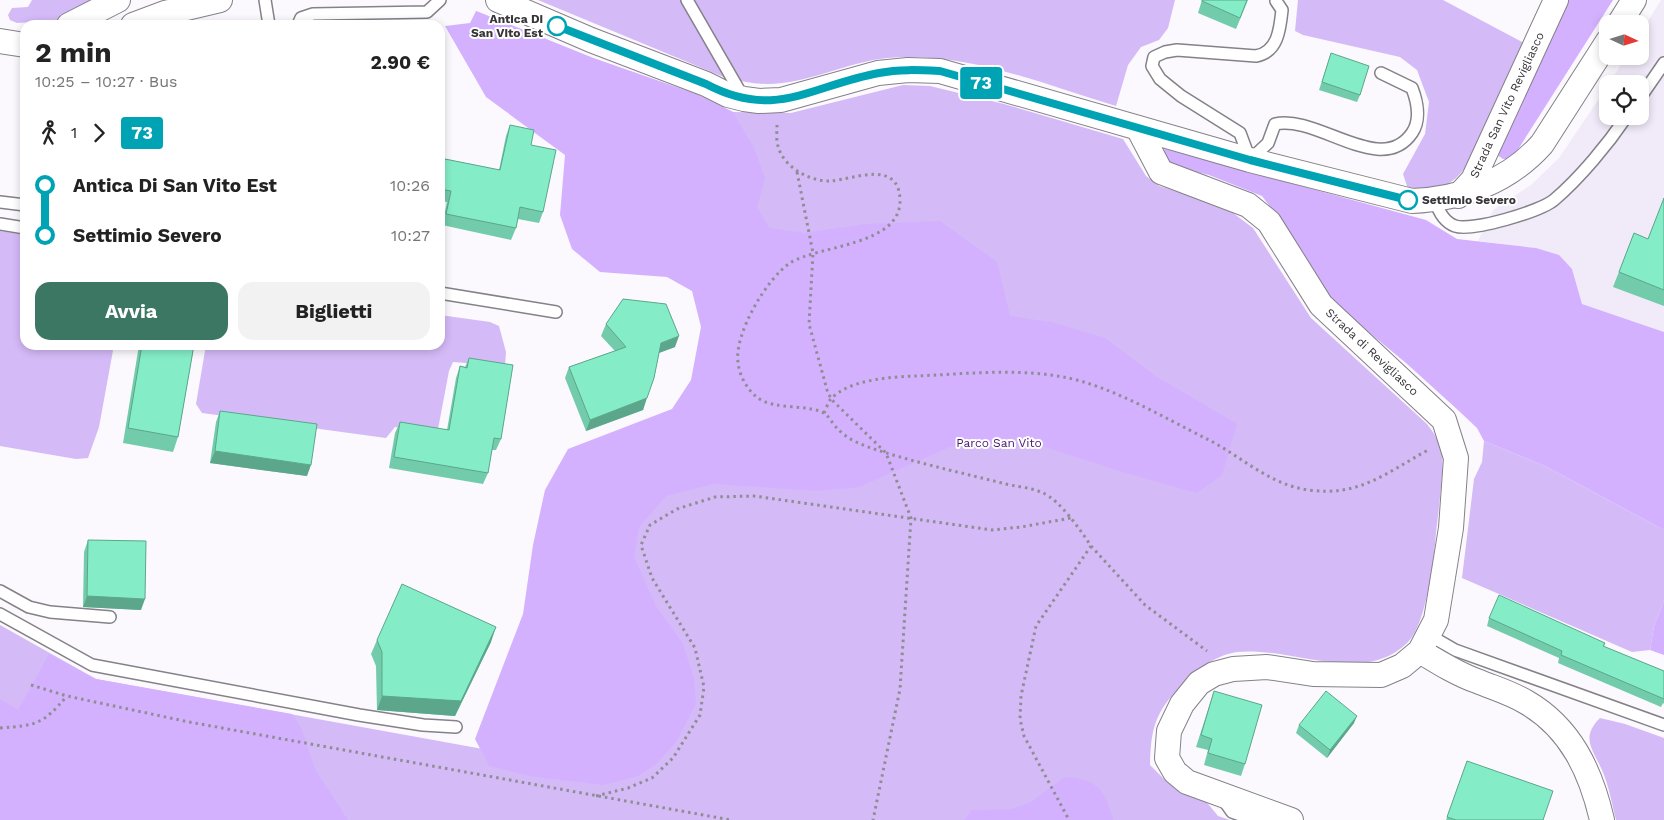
<!DOCTYPE html>
<html lang="it">
<meta charset="utf-8">
<style>
:root{--surface:#fff;--page:#f2f2f2;--text:#222;--muted:#767676;--accent:#3b7762}
body{margin:0;font-family:"Work Sans",sans-serif;background:var(--page);color:var(--text);height:100vh;display:flex;flex-direction:column;font-size:19px;white-space:nowrap}
*{box-sizing:border-box;margin:0}
p{font-size:16px;color:var(--muted)}
.icon{flex:none;width:28px;height:28px;fill:none;stroke:currentColor;stroke-width:2;stroke-linecap:round;stroke-linejoin:round}
.map{position:relative;flex:1;overflow:hidden}
.panel{position:absolute;left:20px;top:20px;width:425px;height:330px;display:flex;flex-direction:column;background:var(--surface);border-radius:15px;box-shadow:0 2px 8px #0003}
.panel>*{flex:none}
.badge{padding:0 10px;border-radius:4px;font-size:18px;line-height:32px}
.needle{width:32px;rotate:94deg}
.tools{position:absolute;left:1599px;top:15px;display:grid;gap:10px}
.tools a{display:grid;place-items:center;width:50px;height:50px;border-radius:10px;background:var(--surface);box-shadow:0 2px 8px #0003;font-size:25px}
.map>.badge{position:absolute;translate:-50% -50%;box-shadow:0 0 0 2px #fff}
.legs{display:flex;align-items:center;gap:8px;height:55px;padding:0 15px;font-size:16px}
.legs p{margin-inline-start:auto}
.head{display:flex;align-items:center;justify-content:space-between;height:85px;padding:0 15px}
h1{font-size:28px;font-weight:700;line-height:38px}
.button{display:flex;gap:10px;margin-top:auto;padding:10px 15px}
.button a{flex:1;height:58px;border-radius:15px;background:var(--accent);color:#fff;font-size:20px;font-weight:700;line-height:58px;text-align:center}
.button a+a{background:var(--page);color:var(--text)}
ul{padding:0 15px;list-style:none}
li{display:flex;align-items:center;gap:18px;height:50px;font-size:19px}
li i{display:grid;place-items:center;width:8px;height:100%;margin:0 6px;background:currentColor}
li i::after{content:'';width:12px;height:12px;margin:-6px;border:4px solid;border-radius:50%;background:var(--surface)}
li p{margin-inline-start:auto}
li:first-child i{background:linear-gradient(#0000 50%,currentColor 0)}
li:last-child i{background:linear-gradient(currentColor 50%,#0000 0)}
.map>svg:first-child{display:block}
.built{fill:#f0eaf9}
.green{fill:#d4baf7}
.forest{fill:#d3b1fe}
.lines{fill:none;stroke-linecap:round;stroke-linejoin:round}
.lane-casing{stroke:#848188;stroke-width:14}
.street-casing{stroke:#848188;stroke-width:26}
.path{stroke:#908d92;stroke-width:3;stroke-dasharray:2.5 4;stroke-linecap:butt}
.lane{stroke:#fff;stroke-width:11}
.street{stroke:#fff;stroke-width:24}
.wall{fill:#72ccab}
.shaded-wall{fill:#5ca68b}
.building{fill:#84edc7;stroke:#5ca68b}
.line-1-casing{stroke:#fff;stroke-width:11}
.line-1{stroke:#00a3b4;stroke-width:8}
.stop-1-dot{fill:#fff;stroke:#00a3b4;stroke-width:2.5}
.labels{text-anchor:middle;stroke-width:4;stroke-linejoin:round;paint-order:stroke}
.stop-label{font-size:12px;font-weight:bold;fill:#373538;stroke:#fff;text-anchor:end}
.street-label{font-size:12px;fill:#373538;stroke:#fff}
.park-label{font-size:12px;fill:#46156e;stroke:#fff}
</style>
<div class="map">
<svg width="1664" height="820" viewBox="0 0 1664 820">
<rect width="100%" height="100%" fill="#fbf8fe"/>
<path class="built" d="M1661,0H1664V332L1582,304L1572,269L1536,248L1478,241L1493,210L1531,185L1559,158L1607,87L1608,116H1640V84H1609L1626,56H1640V34Z"/>
<path class="green" d="M32,0H102L64,20L17,23L10,20L8,15L12,8L28,7Z
M538,0H1175L1168,28L1159,40L1141,47L1128,65L1116,106C1042,84 966,51 887,58C847,62 808,84 767,84C754,84 739,81 726,78Z
M1298,0H1443L1524,43L1472,157C1455,186 1441,191 1408,189L1403,174L1425,134L1429,102L1417,70L1400,57L1303,35L1295,31Z
M476,11L593,58L696,94L733,112L791,113L903,85L930,86L1004,104L1123,139L1146,176L1159,186L1204,200L1233,213L1253,228L1311,318L1427,424C1434,433 1440,442 1442,454C1444,471 1438,514 1436,533C1434,559 1426,625 1408,642C1364,687 1290,646 1237,652C1216,655 1196,670 1182,685C1155,712 1151,728 1150,765L1167,782L1199,793L1218,816L1230,820H0V625L96,679L483,749L710,355L712,309Z
M0,231L25,235V345H114L99,427L88,458L76,459L0,446Z
M440,315L490,322L499,326L506,352L505,366L453,362L449,371L438,429L430,432L395,427L386,438L202,413L196,404L206,345H440Z
M1484,441L1545,466L1664,530V601L1654,626L1650,650L1632,652L1462,578L1474,479L1482,462Z
M1600,718L1625,724L1664,738V820H1616C1612,804 1609,786 1602,770C1593,749 1580,738 1600,718Z"/>
<path class="forest" d="M1566,0H1613L1512,159H1503L1496,154Z
M476,11L593,58L696,94L733,112L754,148L765,178L757,207L769,228L805,233L865,224L940,221L997,262L1010,316L1051,322L1105,338L1157,377L1237,424L1222,475L1197,493L1126,473L1020,439L950,447L859,487L817,491L713,484L666,496L639,527L634,557L656,606L683,644L694,679L696,704L676,742L656,764L638,776L603,785L530,776L489,766L475,739L523,614L533,545L545,490L568,449L672,409L691,380L701,327L692,291L667,277L600,272L572,249L560,215L565,155L486,97L445,26L470,23Z
M1165,149L1426,220L1457,239L1536,248L1559,255L1572,269L1582,304L1664,332V530L1545,466L1484,441L1477,428L1459,411L1406,363L1349,316L1331,297L1281,221L1262,196L1209,175L1171,166L1159,155Z
M1664,601V655L1650,650L1654,626Z
M49,654L96,679L292,714L302,730L315,769L348,820H0V699L18,710Z
M1065,777C1098,779 1105,790 1113,820H964L972,810L1012,809L1031,802Z"/>
<g class="lines">
<defs>
<path id="lane" d="M265,0L269,25
M687,0L743,97
M1276,1L1282,10C1280,29 1278,52 1256,56L1177,50L1165,52L1154,57L1152,66L1160,79L1181,96L1240,133L1250,160L1268,143L1275,124C1317,114 1381,178 1412,133C1421,120 1417,101 1412,88L1381,73
M298,25L301,18L313,14L427,12L440,0
M1640,98L1664,63
M1435,200C1438,210 1444,222 1455,226C1472,232 1541,211 1554,200C1580,178 1608,144 1627,116
M0,202L25,205
M0,224L25,228
M440,293L556,312
M0,591L29,607L50,612L110,617
M0,614L92,665L359,715L423,725L456,727
M1429,635L1455,650L1664,725
M1222,798L1232,812L1254,820"/>
<path id="street" d="M498,0L591,40L706,84L728,95L744,99L759,101L781,100L878,73L908,70L940,71L1250,160L1412,201C1461,199 1508,182 1542,144L1608,41
M1619,24L1634,0
M69,25L118,0
M133,25L165,13L220,0
M0,41L25,45
M1138,128L1161,172L1248,205L1269,222L1321,305L1444,420L1456,458L1451,528L1436,620L1420,651L1402,666L1381,675L1313,674L1267,667L1233,669L1214,674L1199,683L1182,704L1169,731L1167,758L1175,772L1187,782L1291,820
M1458,196L1473,180L1556,0
M1420,651C1438,662 1457,674 1477,681C1494,688 1511,693 1526,702C1571,728 1591,772 1602,820"/>
</defs>
<use href="#lane" class="lane-casing"/>
<use href="#street" class="street-casing"/>
<path class="path" d="M777,125C777,131 776,140 778,146C783,167 810,182 831,181C854,179 899,159 900,200C901,246 818,245 790,263C767,278 734,334 738,362C739,375 747,390 758,398C774,410 807,404 824,413C829,416 833,425 838,429C846,438 859,444 871,448C913,462 958,472 1002,483C1015,487 1031,487 1043,493C1060,500 1081,531 1091,546L1036,626L1021,696L1020,719L1024,736L1069,820
M797,172L813,253L809,324L827,390L831,399L886,453L911,518L900,689L873,820
M824,413C826,409 828,403 830,400C848,379 892,377 916,376C965,374 1015,368 1063,377C1109,385 1163,417 1205,438C1240,455 1269,485 1309,490C1359,497 1386,473 1428,450
M1091,546L1145,605L1207,651
M31,685L67,696L189,722L731,820
M0,728C37,725 42,725 67,696
M596,796L628,788L652,778L673,758L700,715L704,687L695,648L652,578L641,545L650,525L677,509L715,497L754,496L992,530L1021,527L1071,518"/>
<use href="#lane" class="lane"/>
<use href="#street" class="street"/>
</g>
<path class="wall" d="M1202,0H1248L1236,29L1198,13Z
M1331,53L1360,95L1357,102L1319,90Z
M510,125L531,145L543,212L539,223L518,219L516,228L511,240L442,225L447,202L440,201V176L445,159L499,170L506,136Z
M1664,198V306L1613,287L1634,233L1648,239Z
M606,324L675,347L659,353L643,410L586,431L565,378L569,367L615,351L601,336Z
M139,345H194L178,437L173,452L123,443Z
M469,358L501,439L496,450H492L488,473L483,484L389,468L395,433L400,422L447,430L456,378L460,366L465,367Z
M220,411L307,476L210,463L216,422Z
M88,540L141,610L83,607L84,552Z
M1489,618L1605,643L1604,647L1664,671V704L1663,703L1661,707L1558,663L1559,658L1487,626Z
M377,640L491,642L455,716L377,710L376,666L371,654Z
M1214,691L1245,764L1241,776L1204,765L1208,750L1196,747Z
M1354,723L1327,758L1296,733L1299,725Z
M1467,761L1543,820H1446Z"/>
<path class="shaded-wall" d="M679,336L675,347L656,354L661,343Z
M647,398L643,410L586,431L590,420Z
M215,451L311,465L307,476L210,463Z
M87,596L145,599L141,610L83,607Z
M496,627L491,642L455,716L377,710L382,696Z
M1357,716L1354,723L1327,758L1330,750Z"/>
<path class="building" d="M1202,0H1247L1240,18L1202,1Z
M1331,53L1369,66L1360,95L1322,82Z
M510,125L534,130L531,145L556,150L543,212L520,207L516,228L446,214L451,191L440,189V184L445,159L500,170Z
M1664,198V290L1619,272L1634,233L1648,239Z
M623,299L666,304L679,336L661,343L654,378L647,398L590,420L569,367L626,347L606,324Z
M142,345H194L178,437L128,428Z
M469,358L513,365L501,439L494,438L488,473L394,457L400,422L449,430L460,366L467,368Z
M220,411L317,424L311,465L215,451Z
M88,540L146,541L145,599L87,596Z
M402,584L496,627L461,701L382,696V652L377,640Z
M1499,595L1605,643L1603,646L1664,671V699L1561,655L1562,651L1489,618Z
M1214,691L1262,705L1245,764L1208,753L1212,739L1201,735Z
M1326,691L1357,716L1330,750L1299,725Z
M1467,761L1553,791L1543,820H1456L1447,817Z"/>
<g class="lines">
<defs>
<path id="line-1" d="M557,26L706,84C776,121 812,85 879,73C899,69 919,70 940,71L1250,160L1408,200"/>
</defs>
<use href="#line-1" class="line-1-casing"/>
<use href="#line-1" class="line-1"/>
</g>
<g class="stop-1-dot">
<circle cx="557" cy="26" r="9"/>
<circle cx="1408" cy="200" r="9"/>
</g>
<g class="labels">
<g class="stop-label">
<text x="543" y="23">Antica Di<tspan x="543" dy="14">San Vito Est</tspan></text>
<text x="1422" y="204" text-anchor="start">Settimio Severo</text>
</g>
<g class="street-label">
<text transform="translate(1507 105) rotate(-65)" y="4">Strada San Vito Revigliasco</text>
<text transform="translate(1372 352) rotate(43)" y="4">Strada di Revigliasco</text>
</g>
<g class="park-label">
<text x="999" y="447">Parco San Vito</text>
</g>
</g>
</svg>
<div class="tools">
<a><svg class="needle" viewBox="-14 -14 28 28"><path d="M0-13l5 13h-10z" fill="#e53935"/><path d="M0 13l5-13h-10z" fill="#767676"/></svg></a>
<a><svg class="icon" aria-label="locate" viewBox="0 0 24 24"><circle cx="12" cy="12" r="6"/><path d="M12 2v4M12 18v4M2 12h4M18 12h4"/></svg></a>
</div>
<b class="badge" style="left:981px;top:83px;background:#00a3b4;color:#fff">73</b>
<section class="panel">
<div class="head"><div><h1>2 min</h1><p>10:25 – 10:27 · Bus</p></div><b>2.90 €</b></div>
<div class="legs"><svg class="icon" aria-label="walk" viewBox="0 0 24 24"><circle cx="13" cy="4" r="2"/><path d="M13 8l-2 6 4 7M11 14l-3 7M7 12l3-4h3l4 4"/></svg>1<svg class="icon" aria-label="forward" viewBox="0 0 24 24"><path d="M9 5l7 7-7 7"/></svg><b class="badge" style="background:#00a3b4;color:#fff">73</b></div>
<ul>
<li><i style="color:#00a3b4"></i><b>Antica Di San Vito Est</b><p>10:26</p></li>
<li><i style="color:#00a3b4"></i><b>Settimio Severo</b><p>10:27</p></li>
</ul>
<div class="button"><a>Avvia</a><a>Biglietti</a></div>
</section>
</div>
